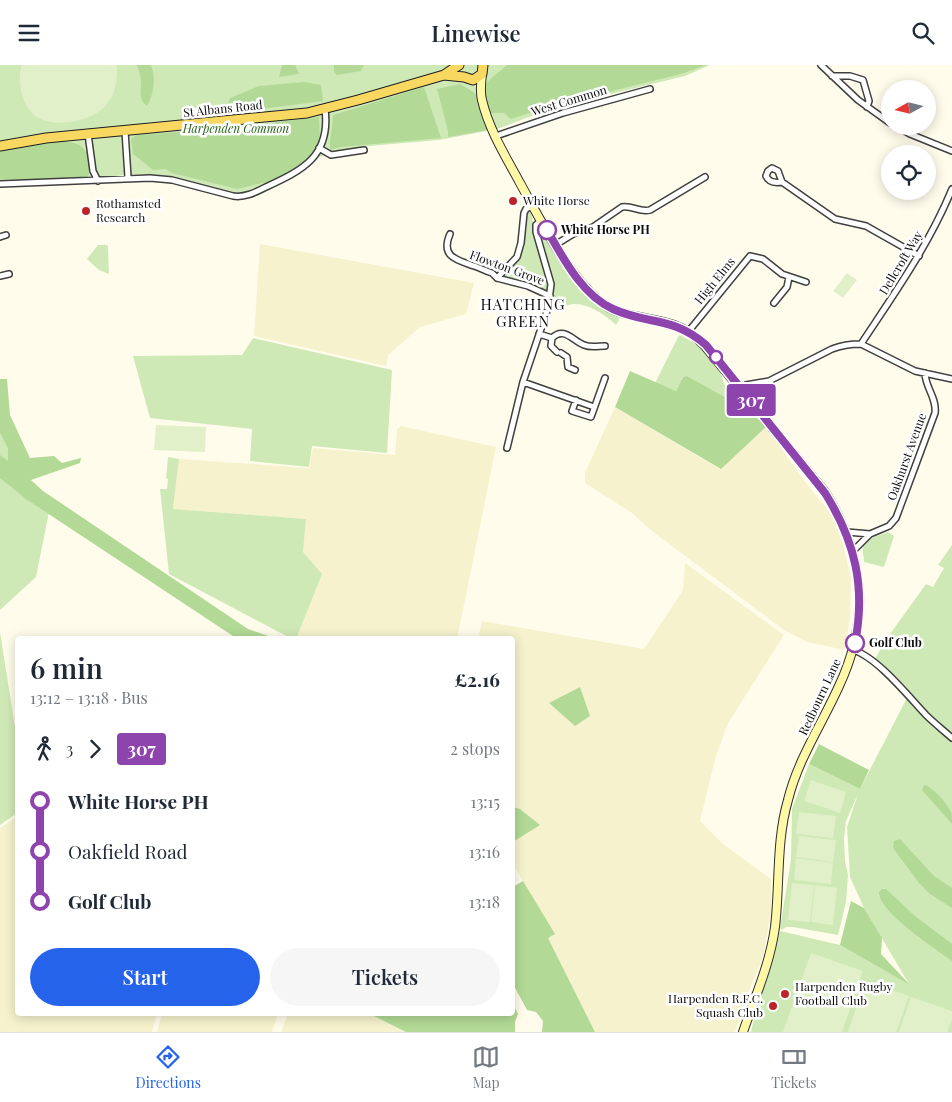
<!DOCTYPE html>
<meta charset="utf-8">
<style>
:root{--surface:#fff;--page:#f6f6f7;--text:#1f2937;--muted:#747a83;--line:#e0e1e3;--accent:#2563eb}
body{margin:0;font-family:"Playfair Display",serif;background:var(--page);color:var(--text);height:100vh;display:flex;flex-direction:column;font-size:19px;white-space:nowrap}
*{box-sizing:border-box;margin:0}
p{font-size:16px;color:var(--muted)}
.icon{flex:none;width:28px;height:28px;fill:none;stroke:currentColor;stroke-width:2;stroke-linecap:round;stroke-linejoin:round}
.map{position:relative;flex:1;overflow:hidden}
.panel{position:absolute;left:15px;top:571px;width:500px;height:380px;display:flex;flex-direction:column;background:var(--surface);border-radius:5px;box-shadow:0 2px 12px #0003}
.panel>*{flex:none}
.badge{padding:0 10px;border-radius:4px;font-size:18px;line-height:32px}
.needle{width:32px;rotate:262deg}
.buttons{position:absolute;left:881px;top:15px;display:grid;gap:10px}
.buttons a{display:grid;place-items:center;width:55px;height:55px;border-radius:50%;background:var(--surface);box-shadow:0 2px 12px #0003;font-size:25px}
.map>.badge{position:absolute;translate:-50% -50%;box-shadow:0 0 0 2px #fff}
.legs{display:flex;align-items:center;gap:8px;height:55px;padding:0 15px;font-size:16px}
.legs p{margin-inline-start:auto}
.summary{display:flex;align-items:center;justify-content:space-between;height:85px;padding:0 15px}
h1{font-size:28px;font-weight:600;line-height:38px}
.cta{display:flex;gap:10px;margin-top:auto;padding:10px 15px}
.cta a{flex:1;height:58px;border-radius:30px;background:var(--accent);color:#fff;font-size:20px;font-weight:600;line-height:58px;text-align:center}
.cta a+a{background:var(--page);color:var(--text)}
ul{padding:0 15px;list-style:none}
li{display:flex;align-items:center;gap:18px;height:50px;font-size:19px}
li i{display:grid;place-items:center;width:8px;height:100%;margin:0 6px;background:currentColor}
li i::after{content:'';width:12px;height:12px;margin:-6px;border:4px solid;border-radius:50%;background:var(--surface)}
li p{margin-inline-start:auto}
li:first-child i{background:linear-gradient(#0000 50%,currentColor 0)}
li:last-child i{background:linear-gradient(currentColor 50%,#0000 0)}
header{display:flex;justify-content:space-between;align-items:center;height:65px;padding:0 15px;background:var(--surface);font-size:22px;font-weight:600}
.menu{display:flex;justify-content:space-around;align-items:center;height:70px;border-top:1px solid var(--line);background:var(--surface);font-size:14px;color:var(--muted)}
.menu a{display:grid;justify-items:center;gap:2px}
.menu .on{color:var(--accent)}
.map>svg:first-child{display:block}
.farmland{fill:#f5f2cd}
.green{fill:#cfe9b6}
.forest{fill:#b2da96}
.pitch{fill:#e1f0c8}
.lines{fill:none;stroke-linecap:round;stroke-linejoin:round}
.street-casing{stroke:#404040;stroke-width:8}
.secondary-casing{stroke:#2f2f2f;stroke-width:10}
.primary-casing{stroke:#1e1e1e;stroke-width:11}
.street{stroke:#fff;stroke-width:5}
.secondary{stroke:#fff8a7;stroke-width:8}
.primary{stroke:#f9d862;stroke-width:9}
.line-1-casing{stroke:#fff;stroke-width:11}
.line-1{stroke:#8e44ad;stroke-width:8}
.poi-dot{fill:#bd2428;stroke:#fff;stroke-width:2}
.stop-1-dot{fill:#fff;stroke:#8e44ad;stroke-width:2.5}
.labels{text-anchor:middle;stroke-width:5;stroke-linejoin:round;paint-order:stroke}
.street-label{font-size:12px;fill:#0d0d0d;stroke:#fff}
.park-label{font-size:12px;font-style:italic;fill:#2a651d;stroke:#fff}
.poi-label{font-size:12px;fill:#0d0d0d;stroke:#fff;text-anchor:start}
.stop-label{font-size:12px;font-weight:bold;fill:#0d0d0d;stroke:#fff;text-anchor:start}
.quarter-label{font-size:15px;letter-spacing:1px;fill:#0d0d0d;stroke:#fff}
</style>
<header><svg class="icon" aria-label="menu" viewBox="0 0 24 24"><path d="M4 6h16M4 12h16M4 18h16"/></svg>Linewise<svg class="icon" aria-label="search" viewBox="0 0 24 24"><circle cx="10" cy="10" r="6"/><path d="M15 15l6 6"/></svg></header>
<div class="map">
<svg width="952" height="967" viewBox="0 0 952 967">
<rect width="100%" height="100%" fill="#fffcec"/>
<path class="farmland" d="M260,179L474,218L466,249L420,262L388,290L386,301L254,271Z
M615,342L720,404L766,362L805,417L832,450L843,479L851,513L850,551L845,585L807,577L784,565L652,466L632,448L585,418V408Z
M401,361L496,382L457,574H296L321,509L303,487L306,454L173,444L179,394L309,403L313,383L395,390L397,364Z
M685,498L784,570L728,658L715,694L700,756L723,779L771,814V846L764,888L749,926L735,967H595L548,873L554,869L513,799V777L539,760L520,744L513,742L512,574H478L482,556L644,584L683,525Z
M17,752L18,949H157L152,967H0V763Z
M162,949H278L272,967H157Z
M288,949H370L406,967H281Z"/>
<path class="green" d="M0,0H710L685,11L553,43L497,64L439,75L358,82L320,92L262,122L248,128L237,129L169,112L151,110L132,109L102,113L0,117Z
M527,145L531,147L535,169L549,221V227L503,213L502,211L518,194Z
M540,163C561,195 580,234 618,250L619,255L616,260C604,248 578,231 562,243L551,241L553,220L538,164Z
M98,180H107L108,181L109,209L99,205L87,194Z
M679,270C694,277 712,289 719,304C725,316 721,318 732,329L727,333L687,311L683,312L676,326L655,318Z
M253,273L392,305L387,388L312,381L309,402L250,396L252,364L150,353L133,291L242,290Z
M0,368L8,384L49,447L36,512L0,545Z
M168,392L179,394L173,444L306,454L303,487L322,509L296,574H292L169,509L160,424H167L168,414L166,413Z
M888,467L894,471L884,502L864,497C864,493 862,485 863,481C866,473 881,470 888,467Z
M952,480V967H751L757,941L780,866L840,880L909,919L864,843L850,812L847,762L858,729L846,756L844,774L845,796L848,810L846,837L838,870L793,862H786L782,865L780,863L791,795L792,744L809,699L860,724L909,629L896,613L875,594L885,576L926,519L933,522L944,503L938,500Z
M0,567L17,675V748L0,760Z"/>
<path class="forest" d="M137,0H151C156,14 154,29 147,41C138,34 141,28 141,17C141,12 139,6 137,0Z
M282,0H295L299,9L279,12Z
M334,0H364L361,6L337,10L334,7Z
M507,0H706L681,9L551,41L511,54L504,48H490C480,16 483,21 507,0Z
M304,17L321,20L323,36L224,49L230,33L259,21Z
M460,19L475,28L488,65L448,72V66L437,24Z
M424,22L441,73L341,82L330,85C329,73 333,62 333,50Z
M319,52L320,76L310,95L279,114L237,124L172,108L165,104L153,105L133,89L131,74L137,70L217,64Z
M58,76C74,77 85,78 89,95C90,101 90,106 88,112L35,115L0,114V86L18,81Z
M630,306L676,326L683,312L687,311L727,333L732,329L766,362L721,404L615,342Z
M0,314H7L10,350L30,393L54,391L62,398L81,393L80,398L31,415L43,426L248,564L277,574L236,573L26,434L0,413V390L8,396V384L0,368Z
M580,622L590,651L575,661L549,638Z
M819,679L869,705L860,724L809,699Z
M924,720C932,721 947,738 951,747C952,750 952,755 952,759L922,725Z
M513,742L520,744L540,760L513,777Z
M900,774L934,811L952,823V843L930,829L919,818L893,783L894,776Z
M523,816L555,869L548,873L595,967H542L543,956L536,947L527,945L513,919V822Z
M882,824H886L915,851L952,879V896C936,884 878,847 879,827Z
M851,836L864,843L882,873L881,889L910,920L840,880Z
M513,939L518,949L515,957V967H406L370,949H512Z"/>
<path class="pitch" d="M22,0H117C118,32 107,49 76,56C65,58 51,59 41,54C23,47 16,17 22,0Z
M847,208L857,215L843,233L833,226Z
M156,360L206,362L205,387L154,385Z
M811,715L846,727L840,748L804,736Z
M799,747L836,751L833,773L796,769Z
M799,771L836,775L833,797L796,792Z
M796,793L833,798L831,819L794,815Z
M792,818L814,820L810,857L788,855Z
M815,820L837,823L833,860L811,857Z
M811,888L863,906L842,967H783Z
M865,916L909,931L896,967H848Z
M911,932L952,946V954L947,967H899Z"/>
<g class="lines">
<defs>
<path id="street" d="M821,0L858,35L890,58
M832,11H850L863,15L869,36L867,42
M896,61L910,69L952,86
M125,66L128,112
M88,69L93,106L98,116
M496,71L563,48L650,24
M319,83L331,90L364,85
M782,117L778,106L772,103L768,106L766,111C769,118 776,118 782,117L835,154L866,161L919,191
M0,119L150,113L172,115L233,131C245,133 256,127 266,122C303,105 331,91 325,44
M450,169C440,192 457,195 474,201C480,203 486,206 492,208L497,213L528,221L550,231
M0,172L6,170
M555,180L573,169L593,162L622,142C632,140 640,148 650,145L705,112
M0,211L9,209
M497,213L517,192L521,178L524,148L526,144L532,141
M774,238L787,222L789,212
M688,267L750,191L763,194L782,209L806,217
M539,269L552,273L551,281L557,287
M552,273C564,261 573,276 584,280C591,283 598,281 605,281
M861,279C894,229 929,180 952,124
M561,288L567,292L568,302L575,305
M523,317L594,342
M741,324L746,320L769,316L832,284C842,280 851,279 861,279L915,306L952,314
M576,335L572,346L591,352L605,313
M507,383L523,317L548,243L551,219L536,167V160L541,155
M847,467L870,469
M853,486L870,469L889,461L896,453L935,348C937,333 925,322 925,308
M853,585C877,592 908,631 926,650C934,658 943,665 952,673"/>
<path id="secondary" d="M482,9C481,17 480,27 482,35C489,65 506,92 520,118C540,154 571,217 605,240C625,253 651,252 674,260C686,264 696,272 705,281L825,427C864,490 871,553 839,621C822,659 798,694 788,735C776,776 780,820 775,862C770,899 755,932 743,967"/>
<path id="primary" d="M444,10L464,12L473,15L482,9L483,0
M0,81L46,73L307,48L358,35L444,10L459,0"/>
</defs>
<use href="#street" class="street-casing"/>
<use href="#secondary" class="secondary-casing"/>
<use href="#primary" class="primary-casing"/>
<use href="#street" class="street"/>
<use href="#secondary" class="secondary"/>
<use href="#primary" class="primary"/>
</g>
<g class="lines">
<defs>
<path id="line-1" d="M547,165C563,193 582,230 613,244C648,260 673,251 706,280L825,428C855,476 866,522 855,578"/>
</defs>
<use href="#line-1" class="line-1-casing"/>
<use href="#line-1" class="line-1"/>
</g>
<g class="poi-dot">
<circle cx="513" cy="136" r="5"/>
<circle cx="86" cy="146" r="5"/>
<circle cx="785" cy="929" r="5"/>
<circle cx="773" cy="941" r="5"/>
</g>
<g class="stop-1-dot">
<circle cx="547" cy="165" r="9"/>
<circle cx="716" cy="292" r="6"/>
<circle cx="855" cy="578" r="9"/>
</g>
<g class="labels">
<g class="street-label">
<text transform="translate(569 36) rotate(-17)" y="4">West Common</text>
<text transform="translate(223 44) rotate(-6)" y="4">St Albans Road</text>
<text transform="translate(901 198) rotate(-59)" y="4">Dellcroft Way</text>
<text transform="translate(507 203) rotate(20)" y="4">Flowton Grove</text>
<text transform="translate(715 216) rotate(-51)" y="4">High Elms</text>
<text transform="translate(907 392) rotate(-70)" y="4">Oakhurst Avenue</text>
<text transform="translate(820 632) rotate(-65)" y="4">Redbourn Lane</text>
</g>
<g class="park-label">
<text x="236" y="68">Harpenden Common</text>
</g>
<g class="poi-label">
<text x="523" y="140">White Horse</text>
<text x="96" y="143">Rothamsted<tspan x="96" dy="14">Research</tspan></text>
<text x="795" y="926">Harpenden Rugby<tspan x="795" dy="14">Football Club</tspan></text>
<text x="763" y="938" text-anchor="end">Harpenden R.F.C.<tspan x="763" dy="14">Squash Club</tspan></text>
</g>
<g class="stop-label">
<text x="561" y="169">White Horse PH</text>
<text x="869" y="582">Golf Club</text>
</g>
<g class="quarter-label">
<text x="523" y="245">HATCHING<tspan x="523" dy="17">GREEN</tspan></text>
</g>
</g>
</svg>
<div class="buttons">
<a><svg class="needle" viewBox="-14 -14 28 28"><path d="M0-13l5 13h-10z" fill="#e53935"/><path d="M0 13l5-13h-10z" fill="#747a83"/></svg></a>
<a><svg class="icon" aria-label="locate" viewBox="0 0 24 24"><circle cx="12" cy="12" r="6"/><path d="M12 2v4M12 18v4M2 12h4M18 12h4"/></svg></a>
</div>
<b class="badge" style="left:751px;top:335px;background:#8e44ad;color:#fff">307</b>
<section class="panel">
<div class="summary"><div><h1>6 min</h1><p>13:12 – 13:18 · Bus</p></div><b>£2.16</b></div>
<div class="legs"><svg class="icon" aria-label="walk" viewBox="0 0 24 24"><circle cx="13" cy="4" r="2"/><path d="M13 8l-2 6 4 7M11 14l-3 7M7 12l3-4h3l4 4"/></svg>3<svg class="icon" aria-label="forward" viewBox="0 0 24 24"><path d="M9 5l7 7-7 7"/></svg><b class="badge" style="background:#8e44ad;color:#fff">307</b><p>2 stops</p></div>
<ul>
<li><i style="color:#8e44ad"></i><b>White Horse PH</b><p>13:15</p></li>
<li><i style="color:#8e44ad"></i><span>Oakfield Road</span><p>13:16</p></li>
<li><i style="color:#8e44ad"></i><b>Golf Club</b><p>13:18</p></li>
</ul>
<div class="cta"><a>Start</a><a>Tickets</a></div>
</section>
</div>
<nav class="menu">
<a class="on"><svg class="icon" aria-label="directions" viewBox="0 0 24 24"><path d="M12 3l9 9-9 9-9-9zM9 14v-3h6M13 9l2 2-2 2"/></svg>Directions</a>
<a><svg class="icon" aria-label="map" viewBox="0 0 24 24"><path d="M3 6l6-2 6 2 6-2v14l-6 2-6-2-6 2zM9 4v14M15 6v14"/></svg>Map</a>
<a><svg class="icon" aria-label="tickets" viewBox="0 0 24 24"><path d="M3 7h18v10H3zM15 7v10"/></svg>Tickets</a>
</nav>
